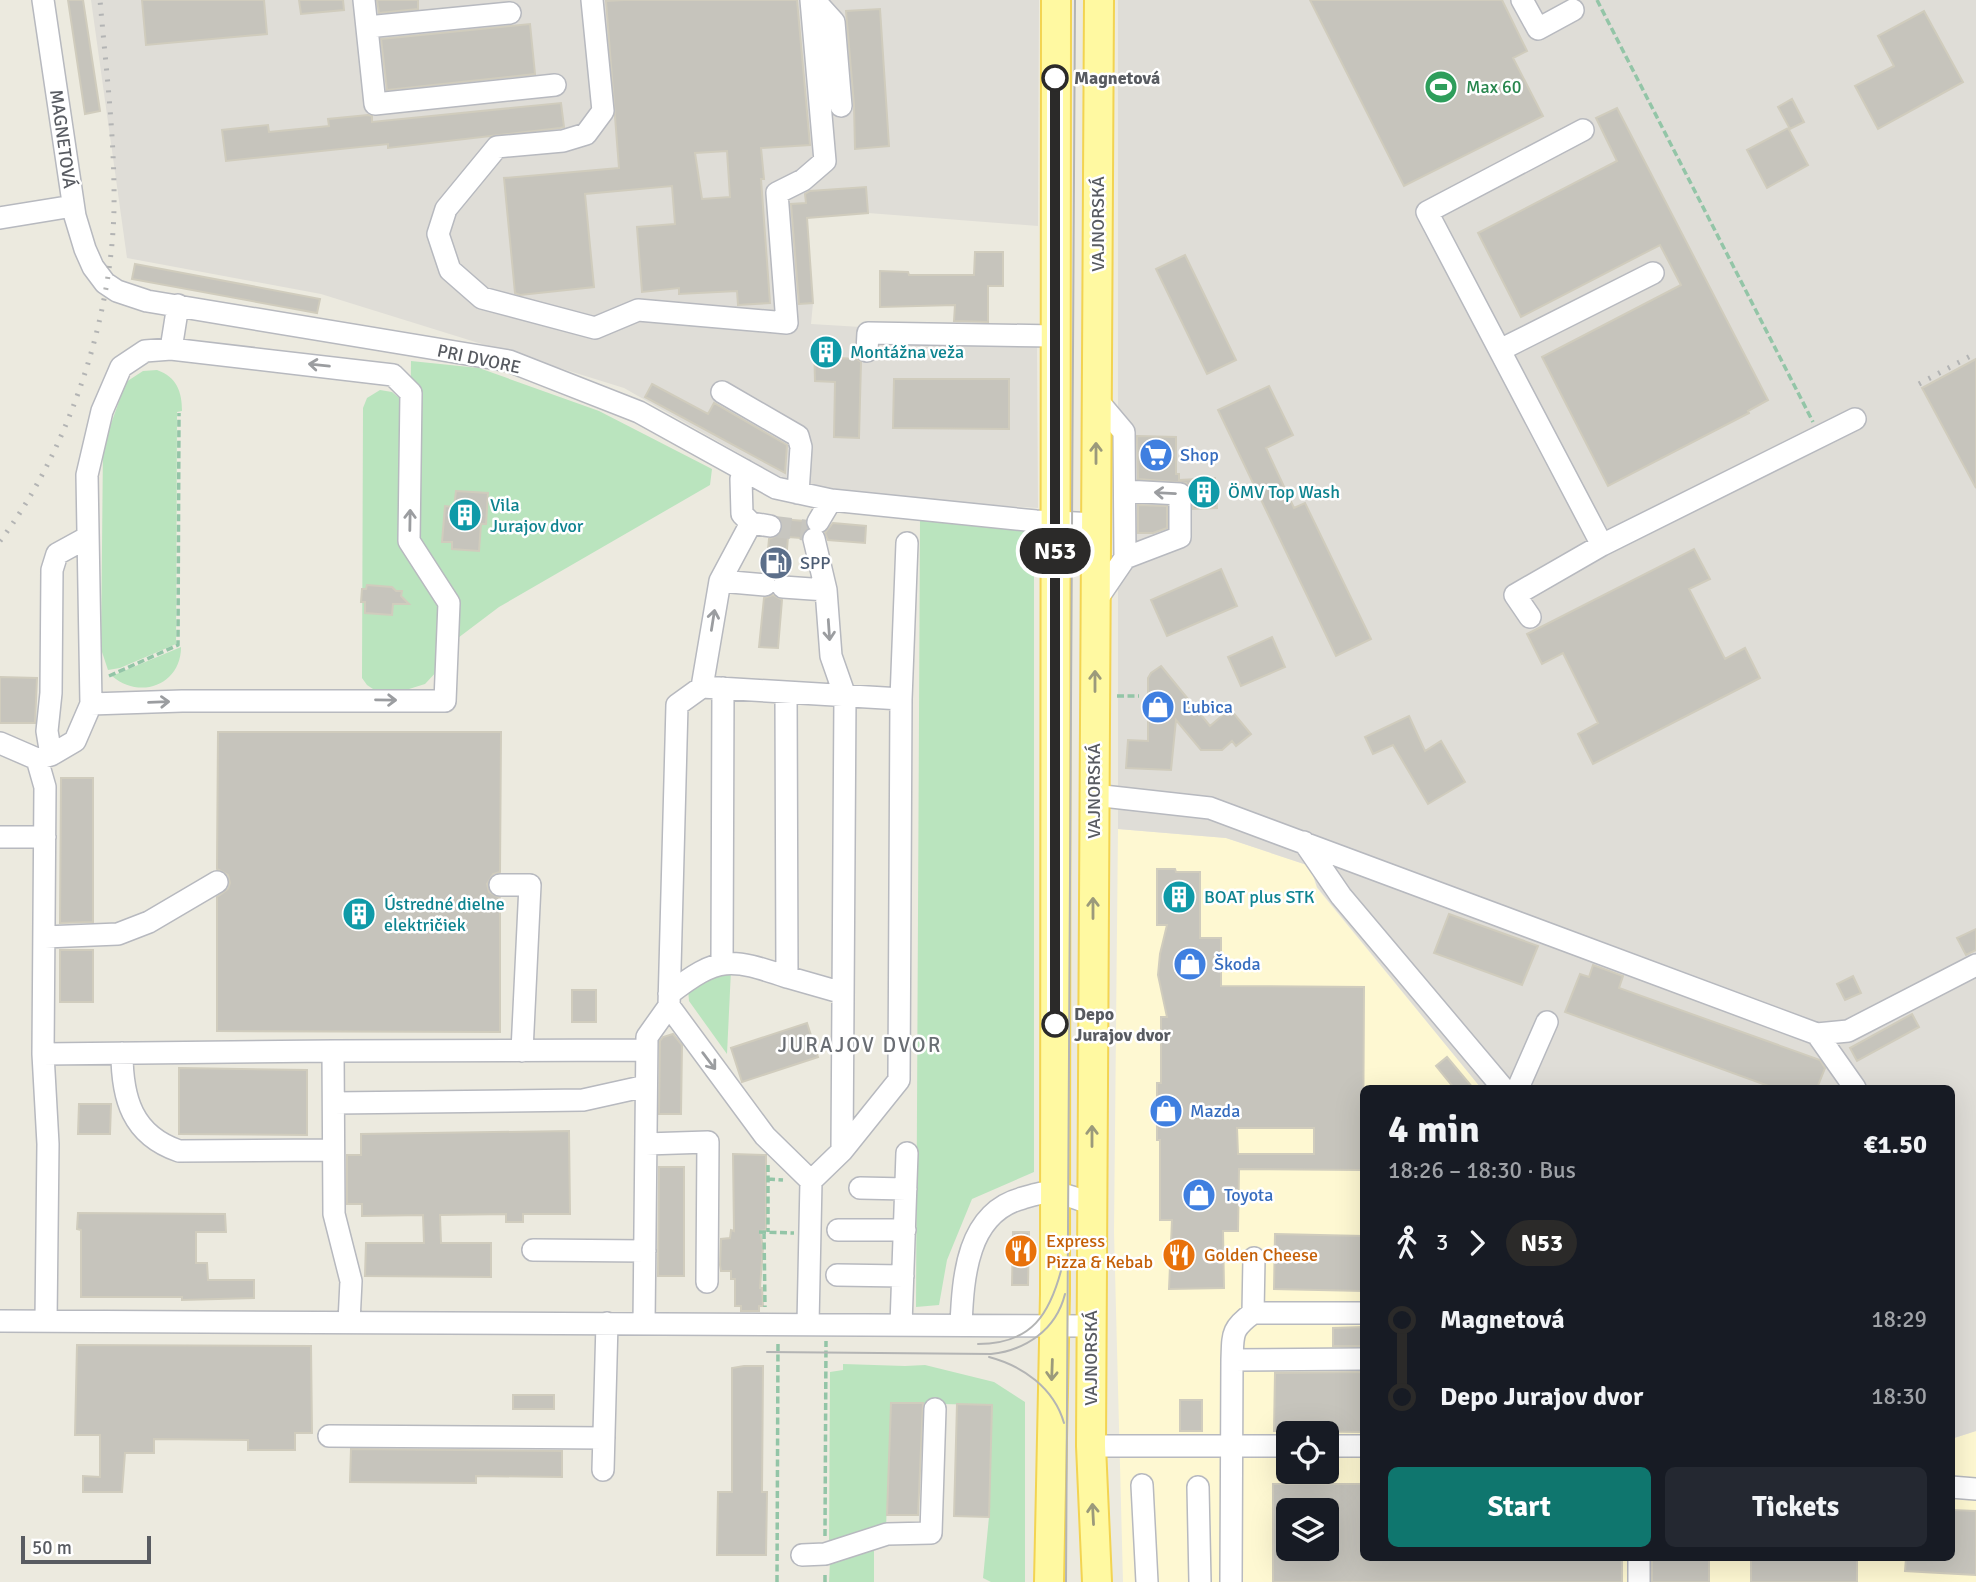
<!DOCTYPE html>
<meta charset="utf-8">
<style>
:root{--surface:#171b24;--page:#242831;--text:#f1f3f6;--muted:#9ea1a6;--accent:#0f766e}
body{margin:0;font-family:Signika,sans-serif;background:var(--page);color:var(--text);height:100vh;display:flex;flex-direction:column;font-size:26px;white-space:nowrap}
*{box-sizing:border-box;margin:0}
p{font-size:23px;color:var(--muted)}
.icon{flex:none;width:38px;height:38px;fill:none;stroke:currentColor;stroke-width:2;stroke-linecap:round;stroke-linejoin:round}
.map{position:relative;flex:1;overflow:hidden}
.drawer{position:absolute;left:1360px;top:1085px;width:595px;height:476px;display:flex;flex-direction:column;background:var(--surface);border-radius:10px;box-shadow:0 7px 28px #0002}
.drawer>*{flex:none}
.badge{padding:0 14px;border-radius:23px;font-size:24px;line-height:46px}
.tools{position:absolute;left:1276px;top:1421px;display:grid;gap:14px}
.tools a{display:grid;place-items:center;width:63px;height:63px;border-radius:10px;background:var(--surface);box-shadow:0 7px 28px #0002;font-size:35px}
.scale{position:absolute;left:21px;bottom:18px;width:130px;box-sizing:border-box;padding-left:7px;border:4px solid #585b61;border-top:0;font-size:19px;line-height:24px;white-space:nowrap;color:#585b61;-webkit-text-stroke:5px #fff;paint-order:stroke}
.map>.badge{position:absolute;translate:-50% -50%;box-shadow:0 0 0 4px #fff}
.legs{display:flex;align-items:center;gap:10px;height:77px;padding:0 28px;font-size:23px}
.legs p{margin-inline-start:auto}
.overview{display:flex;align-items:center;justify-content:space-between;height:119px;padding:0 28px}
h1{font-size:38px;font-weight:700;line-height:52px}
.primary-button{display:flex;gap:14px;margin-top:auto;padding:14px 28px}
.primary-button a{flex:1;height:80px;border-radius:10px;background:var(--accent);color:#fff;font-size:28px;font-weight:700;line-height:80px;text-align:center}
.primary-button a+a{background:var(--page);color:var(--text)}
ul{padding:0 28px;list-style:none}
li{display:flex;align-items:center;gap:24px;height:77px;font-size:26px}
li i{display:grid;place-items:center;width:10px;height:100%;margin:0 9px;background:currentColor}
li i::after{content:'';width:18px;height:18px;margin:-9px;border:5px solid;border-radius:50%;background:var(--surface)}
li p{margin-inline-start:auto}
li:first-child i{background:linear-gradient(#0000 50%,currentColor 0)}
li:last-child i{background:linear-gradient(currentColor 50%,#0000 0)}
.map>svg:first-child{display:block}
.commercial{fill:#fef8d2;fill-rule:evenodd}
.industrial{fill:#dfddd7}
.green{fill:#bae4be}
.building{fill:#c6c4bc;stroke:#d0ccbd;stroke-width:2;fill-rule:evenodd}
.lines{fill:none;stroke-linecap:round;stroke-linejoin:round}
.minor-tunnel{stroke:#c7c6c0;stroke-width:21;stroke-dasharray:21 10;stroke-linecap:butt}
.minor-casing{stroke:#b7b9bf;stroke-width:24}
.major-casing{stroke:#f3d451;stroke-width:32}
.path{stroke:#93c5a7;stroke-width:3.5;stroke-dasharray:7 3.5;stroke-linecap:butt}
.minor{stroke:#fff;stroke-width:21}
.major{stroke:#fff9a1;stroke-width:28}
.tram{stroke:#b3b4b4;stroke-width:2}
.rail{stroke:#b3b4b4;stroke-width:5;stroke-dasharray:2 9;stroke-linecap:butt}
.oneway{stroke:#9b9da0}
.oneway2{stroke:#9b9a7b}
.line-1-casing{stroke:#fff;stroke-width:16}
.line-1{stroke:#2b2a29;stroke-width:10}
.stop-1-dot{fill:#fff;stroke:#2b2a29;stroke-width:3.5}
.labels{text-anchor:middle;stroke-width:5;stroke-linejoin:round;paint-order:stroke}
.stop-label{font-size:18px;font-weight:bold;fill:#585b61;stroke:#fff;text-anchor:start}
.leisure-label{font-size:18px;fill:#27864d;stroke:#fff;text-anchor:start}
.street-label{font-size:18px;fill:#585b61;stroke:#fff}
.culture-label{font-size:18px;fill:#0d838f;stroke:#fff;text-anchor:start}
.shop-label{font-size:18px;fill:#366cbe;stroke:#fff;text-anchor:start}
.service-label{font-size:18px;fill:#4e5e75;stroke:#fff;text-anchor:start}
.food-label{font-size:18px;fill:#c56008;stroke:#fff;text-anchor:start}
.quarter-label{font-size:21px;letter-spacing:2px;fill:#696d73;stroke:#fff}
</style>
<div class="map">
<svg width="1976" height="1582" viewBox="0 0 1976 1582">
<rect width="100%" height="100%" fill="#eceadf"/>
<path class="commercial" d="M1118,829L1226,838L1310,866L1317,888L1481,1088H1363V1558H1951V1439L1976,1431V1582H1123L1114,1232ZM1288,1433H1326V1472H1288ZM1288,1510H1326V1549H1288Z"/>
<path class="industrial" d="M91,0H1039L1038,226L868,213L807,218L813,303L811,324L861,327V359L888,353L896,341L1037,343L1038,508L832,494L777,475L624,388L321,294L127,258Z
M1118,0H1976V1431L1951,1439V1088H1481L1317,887L1310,866L1226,838L1118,829Z"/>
<path class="green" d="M411,361L479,368L599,411L712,469L710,485L499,607L450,644L451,596L409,528Z
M157,370C177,377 182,392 182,411L177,412L176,644L120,668L108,670L101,649L103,446L126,382L143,371Z
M380,390L392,392L403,401V531L440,598V668L425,684L409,689H373L367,685L362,678L363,408L367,398Z
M920,520L1034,530V1172L972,1199L947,1260L939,1305L916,1307Z
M181,647C181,685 140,700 112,676Z
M731,970L727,1054L689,1001L688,989Z
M843,1364L905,1366L925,1365L994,1382L1025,1402V1582H991L983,1578L989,1517L991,1405L891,1403L886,1528L829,1543L830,1372L843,1370Z
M874,1546V1582H829L830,1561Z"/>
<path class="building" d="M68,0H83L100,111L85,114Z
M142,0H264L267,34L146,45Z
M299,0H343L344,10L301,14Z
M377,0H418V9L379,13Z
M624,0H797L810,145L761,148L764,179H761L770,303L738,305L737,291L679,294V288L642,292L637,227L675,224L672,186L585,194L594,287L520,295L515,293L504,178L619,168L606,1ZM727,151L730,197L702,199L695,153Z
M1310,0H1502L1527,51L1513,58L1543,116L1404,186Z
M880,9L889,146L855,149L854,105L846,11Z
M1924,11L1963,82L1878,129L1855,86L1894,66L1878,36Z
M530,24L535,74L387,90L381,39Z
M1792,99L1804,122L1790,129L1778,107Z
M561,103L564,127L560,128L388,148V144L226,161L222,130L268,125L269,132L329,126L328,119L368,115L372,116V122Z
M1617,108L1768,400L1748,411L1749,413L1608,486L1542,357L1681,285L1660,245L1521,317L1478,233L1617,161L1596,118Z
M1788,128L1808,165L1767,188L1747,150Z
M866,187L868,213L807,218L813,303L799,304L791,204L806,203L805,194L810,191Z
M975,252H1003V286H988V322L954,321L955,305L880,307V271L908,272L909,275H974Z
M1185,255L1236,360L1207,374L1156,269Z
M135,264L320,299L317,313L132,279Z
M814,344L839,345L838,358L857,359L861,362L859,438L834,437L835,382L815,381Z
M1976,359V488L1922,388Z
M894,379H1009V429L893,428Z
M652,384L708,414L714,403L787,445L785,473L645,397Z
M1269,386L1293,435L1266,448L1294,508L1305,503L1371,639L1336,656L1218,410Z
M1137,436L1176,437V474H1179V480L1215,478L1217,508L1193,509V493L1186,483L1138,479Z
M456,491L488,493L486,524H481L479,551L452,549V542H442L445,506L454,507Z
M1138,505L1167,506V528L1153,533H1138Z
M780,519L805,521L807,528L801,538L788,537L785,574L775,577L766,572L769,539L781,534L783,527Z
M833,523L866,526L865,543L828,540L825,533Z
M1694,549L1710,579L1689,589L1725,659L1745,648L1760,678L1593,764L1578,734L1598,723L1563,653L1542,664L1527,634Z
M1221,569L1237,606L1167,636L1151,600Z
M367,585L392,587L396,591H402L401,596L409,604H393L392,615L365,613V602H361L362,589H366Z
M773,595L782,600L778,648L759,647L764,598Z
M1272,637L1285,667L1241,686L1228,657Z
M1161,666L1210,726L1230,709L1251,734L1236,746L1232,741L1222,750H1201L1176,720L1171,770L1126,768L1128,740L1148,741V678L1151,673Z
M0,677L37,678L35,723H0Z
M1409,716L1425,751L1441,741L1465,782L1428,804L1393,745L1373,754L1365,737Z
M218,732H501L500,872L493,874L487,884L489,892L500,898V1032L217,1031V897L228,889L230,883L228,875L217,869Z
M61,778H93V922L60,923Z
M1157,869H1175L1176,872H1200V938H1221V986L1364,987L1363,1170L1239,1169L1238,1231H1223L1224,1288L1169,1289L1172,1220H1160V1140H1157V1083H1161V1017H1167L1158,975L1160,954L1167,925H1157ZM1237,1128H1314V1154H1238Z
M1449,914L1538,946L1522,985L1434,953Z
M1976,929V950L1966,955L1957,938Z
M60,950H93V1002H60Z
M1593,965L1623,976L1619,988L1820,1060L1825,1068L1817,1088H1774L1565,1012L1580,974L1589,977Z
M1853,976L1861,993L1845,1000L1837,984Z
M572,990H596V1022H572Z
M1912,1014L1919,1027L1857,1061L1850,1048Z
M807,1023L818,1057L742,1082L731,1048Z
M673,1034L682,1045L681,1114H659L660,1041L663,1037Z
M1447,1057L1473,1088H1454L1436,1066Z
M179,1068L307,1070V1135L179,1134Z
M79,1104H111L110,1134H78Z
M569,1131L570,1214H523V1222H506V1214L440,1215L441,1243H491V1277L365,1276L366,1243H424L423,1215L362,1216V1204H347V1155H361V1134Z
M733,1154L766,1155V1230L760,1231L763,1247L760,1288H762L763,1306H759V1311H741V1306H735V1279H731V1271H721L720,1265L721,1239L730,1238L731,1230L734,1231Z
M659,1167H684V1276H658Z
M78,1213L225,1214L226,1232H196V1263H207L208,1280H254V1298L182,1300V1297H81V1230L77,1229Z
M1013,1232H1029L1028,1285H1012Z
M1275,1234L1363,1236V1291L1274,1289Z
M1363,1327V1346H1333V1328Z
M77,1345L311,1346L312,1433H295V1450H248V1440L154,1439V1453H125L122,1492H83V1476L100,1477V1435H75Z
M744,1366H763L762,1492H767L766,1555H717L718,1492H732V1368Z
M1363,1372V1432L1274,1431L1275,1373Z
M513,1395H554V1409H513Z
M1180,1400H1202V1431H1180Z
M891,1403H923L918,1515H887Z
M957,1404L992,1405L989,1517L954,1516Z
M351,1449L562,1451V1477L476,1476V1483L350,1482Z
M1273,1484H1363V1558H1622V1582H1273ZM1288,1510H1326V1549H1288Z
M1951,1510L1976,1511V1575L1905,1571L1906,1558H1951Z
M1652,1558H1709V1582H1652Z
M1751,1558H1857V1582H1751Z"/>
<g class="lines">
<path class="minor-tunnel" d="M770,526L812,531L818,522"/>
<defs>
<path id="minor" d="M43,0L75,216L85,249L93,267L105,283L117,291L147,301L509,361L639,412L776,488L831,500L1036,521L1096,524
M364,0L375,104L555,85
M592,0L603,111L586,134L563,141L497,147L446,209L438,234L450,270L482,298L595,328L638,310L787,323L777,193L803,180L825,161L811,0
M814,0L834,22L841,106
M1522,0L1538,29L1573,10
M367,27L510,13
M1583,130L1427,212L1602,545L1855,419
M0,218L73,206
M171,349L178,305
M1500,350L1653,273
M867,351L868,333L1055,336
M722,392L798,436L801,447L798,493
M744,470L741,479L742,514L751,523L770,526
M1125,491L1180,494V537L1125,558
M818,522L831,500
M814,539L826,590L831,656L845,696L842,1151
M720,581L751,523
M783,587L826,590
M1095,602L1125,558L1124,432L1097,400
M1530,617L1515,595L1602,545
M702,687L720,581L765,585
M786,692L787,977L843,993
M901,699L907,543
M0,743L37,759L45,787L43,1054L48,1144L46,1321
M51,755L47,731L51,693L52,570L57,554L88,537
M37,759L51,755L75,741L91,704L87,475L102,411L121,367L145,351L171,349L393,375L411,393L409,541L449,603L445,701H182L91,704
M1094,795L1210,808L1817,1034L1855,1088
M0,837H45
M1304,842L1341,896L1503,1088
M500,885H530L522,1051
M45,937L118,934L149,922L217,882
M722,963L723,688
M669,994C719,955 730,958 787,977
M669,1006L765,1136L811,1181
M1817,1034L1848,1031L1976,965
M122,1053C122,1098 132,1135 179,1151L333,1150
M43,1054L333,1051
M1518,1088L1547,1022
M334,1103L583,1100L646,1086
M646,1144L708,1142L707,1282
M860,1188L906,1189
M838,1230H905
M533,1250L645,1251
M837,1275L903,1276
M1253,1313H1363
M0,1321L1092,1326
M349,1322L351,1281L334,1214L333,1051L646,1050
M644,1324L647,1037L669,1006L677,705L702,687L901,699L899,1080L842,1151L811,1181L808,1324
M901,1325L907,1153
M961,1325C963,1277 967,1212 1023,1198C1033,1195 1044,1191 1055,1193C1067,1194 1080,1200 1092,1204
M1232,1360C1233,1334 1231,1329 1253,1313L1254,1258
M329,1436L604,1438
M1091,1446H1288
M1326,1446H1363
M603,1470L607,1323
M1142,1485L1147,1582
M1198,1487L1200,1582
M1951,1487L1976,1489
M802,1555L825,1554L887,1534L931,1533L935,1409
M1231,1582L1232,1360L1363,1359
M1639,1582V1558"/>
<path id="major" d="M1049,1582L1055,1294L1056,0
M1097,1582L1091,1446L1099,0"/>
</defs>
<use href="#minor" class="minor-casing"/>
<use href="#major" class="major-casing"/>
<path class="path" d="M1597,0L1813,422
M109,676L178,645L179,413
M1117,696H1139
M768,1165V1232
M768,1179L783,1180
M759,1232L794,1233
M764,1232L765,1307
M825,1536L826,1341
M777,1582L778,1341
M825,1582V1572"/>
<use href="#minor" class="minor"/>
<use href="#major" class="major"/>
<path class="tram" d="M978,1344C1032,1344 1050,1314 1062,1267
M767,1352L991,1354C1026,1350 1056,1330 1065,1294
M989,1357C1023,1366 1054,1388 1064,1423
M1066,1582L1075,0"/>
<path class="rail" d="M1919,384L1976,353
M0,541C68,452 112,319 114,208C115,139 106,69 100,0"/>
</g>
<defs><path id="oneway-shaft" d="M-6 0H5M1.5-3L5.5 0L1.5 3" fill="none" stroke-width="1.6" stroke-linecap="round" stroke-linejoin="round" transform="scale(1.75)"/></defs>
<g class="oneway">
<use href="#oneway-shaft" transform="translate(319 365) rotate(-174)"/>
<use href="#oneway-shaft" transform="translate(1165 493) rotate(-177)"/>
<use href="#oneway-shaft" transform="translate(410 520) rotate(-89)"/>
<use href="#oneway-shaft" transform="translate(713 620) rotate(-81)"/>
<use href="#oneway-shaft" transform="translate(829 630) rotate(86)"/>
<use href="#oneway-shaft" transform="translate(386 700) rotate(1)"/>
<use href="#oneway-shaft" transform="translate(159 702) rotate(-2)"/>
<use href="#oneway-shaft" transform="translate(709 1061) rotate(53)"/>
</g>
<g class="oneway2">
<use href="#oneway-shaft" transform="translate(1096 453) rotate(-90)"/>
<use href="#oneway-shaft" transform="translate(1095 681) rotate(-90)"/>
<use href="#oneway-shaft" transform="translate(1093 908) rotate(-90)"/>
<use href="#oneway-shaft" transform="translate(1092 1136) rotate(-90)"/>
<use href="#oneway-shaft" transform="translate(1052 1370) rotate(92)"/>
<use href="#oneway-shaft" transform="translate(1093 1514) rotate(-93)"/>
</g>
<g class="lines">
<defs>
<path id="line-1" d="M1055,1024V78"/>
</defs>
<use href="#line-1" class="line-1-casing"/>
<use href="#line-1" class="line-1"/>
</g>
<defs>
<symbol id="stadium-disc" viewBox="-11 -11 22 22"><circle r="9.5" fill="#2e9e5b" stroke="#fff"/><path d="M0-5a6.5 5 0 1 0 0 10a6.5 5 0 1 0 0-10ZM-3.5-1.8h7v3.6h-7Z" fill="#fff"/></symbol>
<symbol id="building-disc" viewBox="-11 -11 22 22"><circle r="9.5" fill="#0f9aa8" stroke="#fff"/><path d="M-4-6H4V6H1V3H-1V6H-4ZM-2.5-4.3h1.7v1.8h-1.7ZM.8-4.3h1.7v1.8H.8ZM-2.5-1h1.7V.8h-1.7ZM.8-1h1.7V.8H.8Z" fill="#fff"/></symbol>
<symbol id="supermarket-disc" viewBox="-11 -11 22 22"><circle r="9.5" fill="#3f7fe0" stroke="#fff"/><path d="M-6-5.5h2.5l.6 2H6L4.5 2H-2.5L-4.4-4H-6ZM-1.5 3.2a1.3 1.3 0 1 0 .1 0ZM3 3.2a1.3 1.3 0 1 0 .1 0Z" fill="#fff"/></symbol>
<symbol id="fuel-disc" viewBox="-11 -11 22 22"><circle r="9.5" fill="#5c6f8a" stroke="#fff"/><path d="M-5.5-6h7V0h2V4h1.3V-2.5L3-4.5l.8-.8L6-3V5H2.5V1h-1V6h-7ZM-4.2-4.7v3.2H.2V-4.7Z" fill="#fff"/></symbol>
<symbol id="shop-disc" viewBox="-11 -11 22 22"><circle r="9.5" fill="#3f7fe0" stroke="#fff"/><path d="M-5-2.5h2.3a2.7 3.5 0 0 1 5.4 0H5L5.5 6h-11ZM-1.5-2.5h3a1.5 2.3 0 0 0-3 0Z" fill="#fff"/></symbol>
<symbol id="restaurant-disc" viewBox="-11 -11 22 22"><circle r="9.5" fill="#e8710a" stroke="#fff"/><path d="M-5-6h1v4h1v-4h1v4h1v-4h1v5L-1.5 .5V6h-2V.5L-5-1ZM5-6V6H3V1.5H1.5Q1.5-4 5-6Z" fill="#fff"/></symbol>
</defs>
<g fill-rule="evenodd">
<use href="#stadium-disc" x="1422" y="68" width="38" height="38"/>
<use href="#building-disc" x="807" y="333" width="38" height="38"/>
<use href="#supermarket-disc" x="1137" y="436" width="38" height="38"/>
<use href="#building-disc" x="1185" y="473" width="38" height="38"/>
<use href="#building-disc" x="446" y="496" width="38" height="38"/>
<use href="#fuel-disc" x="757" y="544" width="38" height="38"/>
<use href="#shop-disc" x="1139" y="688" width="38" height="38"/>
<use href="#building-disc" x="1160" y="878" width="38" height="38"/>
<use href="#building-disc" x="340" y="895" width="38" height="38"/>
<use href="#shop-disc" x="1171" y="945" width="38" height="38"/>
<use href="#shop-disc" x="1147" y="1092" width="38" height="38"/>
<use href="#shop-disc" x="1180" y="1176" width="38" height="38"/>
<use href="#restaurant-disc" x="1002" y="1232" width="38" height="38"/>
<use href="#restaurant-disc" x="1160" y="1236" width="38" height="38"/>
</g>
<g class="stop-1-dot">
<circle cx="1055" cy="78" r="12"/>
<circle cx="1055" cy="1024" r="12"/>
</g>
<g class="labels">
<g class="stop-label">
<text x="1074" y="84">Magnetová</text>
<text x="1074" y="1020">Depo<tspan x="1074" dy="21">Jurajov dvor</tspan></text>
</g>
<g class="leisure-label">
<text x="1466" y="93">Max 60</text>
</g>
<g class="street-label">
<text transform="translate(63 139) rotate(82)" y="6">MAGNETOVÁ</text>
<text transform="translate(1098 224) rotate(-90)" y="6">VAJNORSKÁ</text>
<text transform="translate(479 359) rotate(12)" y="6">PRI DVORE</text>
<text transform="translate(1094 791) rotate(-90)" y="6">VAJNORSKÁ</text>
<text transform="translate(1091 1358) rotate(-90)" y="6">VAJNORSKÁ</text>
</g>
<g class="culture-label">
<text x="850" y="358">Montážna veža</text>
<text x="1228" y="498">ÖMV Top Wash</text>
<text x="490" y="511">Vila<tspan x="490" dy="21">Jurajov dvor</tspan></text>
<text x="1204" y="903">BOAT plus STK</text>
<text x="384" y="910">Ústredné dielne<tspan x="384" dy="21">električiek</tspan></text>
</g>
<g class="shop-label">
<text x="1180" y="461">Shop</text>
<text x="1182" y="713">Ľubica</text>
<text x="1214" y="970">Škoda</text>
<text x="1190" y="1117">Mazda</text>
<text x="1224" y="1201">Toyota</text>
</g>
<g class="service-label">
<text x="800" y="569">SPP</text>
</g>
<g class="food-label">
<text x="1046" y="1247">Express<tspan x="1046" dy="21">Pizza &amp; Kebab</tspan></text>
<text x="1204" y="1261">Golden Cheese</text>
</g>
<g class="quarter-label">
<text x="860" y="1052">JURAJOV DVOR</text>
</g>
</g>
</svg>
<div class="tools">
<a><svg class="icon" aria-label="locate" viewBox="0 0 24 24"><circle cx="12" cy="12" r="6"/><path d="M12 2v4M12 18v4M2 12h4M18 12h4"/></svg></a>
<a><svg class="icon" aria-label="layers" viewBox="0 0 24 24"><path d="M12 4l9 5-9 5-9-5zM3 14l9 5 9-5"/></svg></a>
</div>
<div class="scale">50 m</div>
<b class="badge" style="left:1055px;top:551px;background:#2b2a29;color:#fff">N53</b>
<section class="drawer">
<div class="overview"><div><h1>4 min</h1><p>18:26 – 18:30 · Bus</p></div><b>€1.50</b></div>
<div class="legs"><svg class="icon" aria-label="walk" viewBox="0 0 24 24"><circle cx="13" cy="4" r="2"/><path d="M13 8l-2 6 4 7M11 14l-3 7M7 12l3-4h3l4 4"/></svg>3<svg class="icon" aria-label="forward" viewBox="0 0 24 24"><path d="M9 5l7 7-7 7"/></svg><b class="badge" style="background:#2b2a29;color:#fff">N53</b></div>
<ul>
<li><i style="color:#2b2a29"></i><b>Magnetová</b><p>18:29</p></li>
<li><i style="color:#2b2a29"></i><b>Depo Jurajov dvor</b><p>18:30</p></li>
</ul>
<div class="primary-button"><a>Start</a><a>Tickets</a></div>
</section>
</div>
